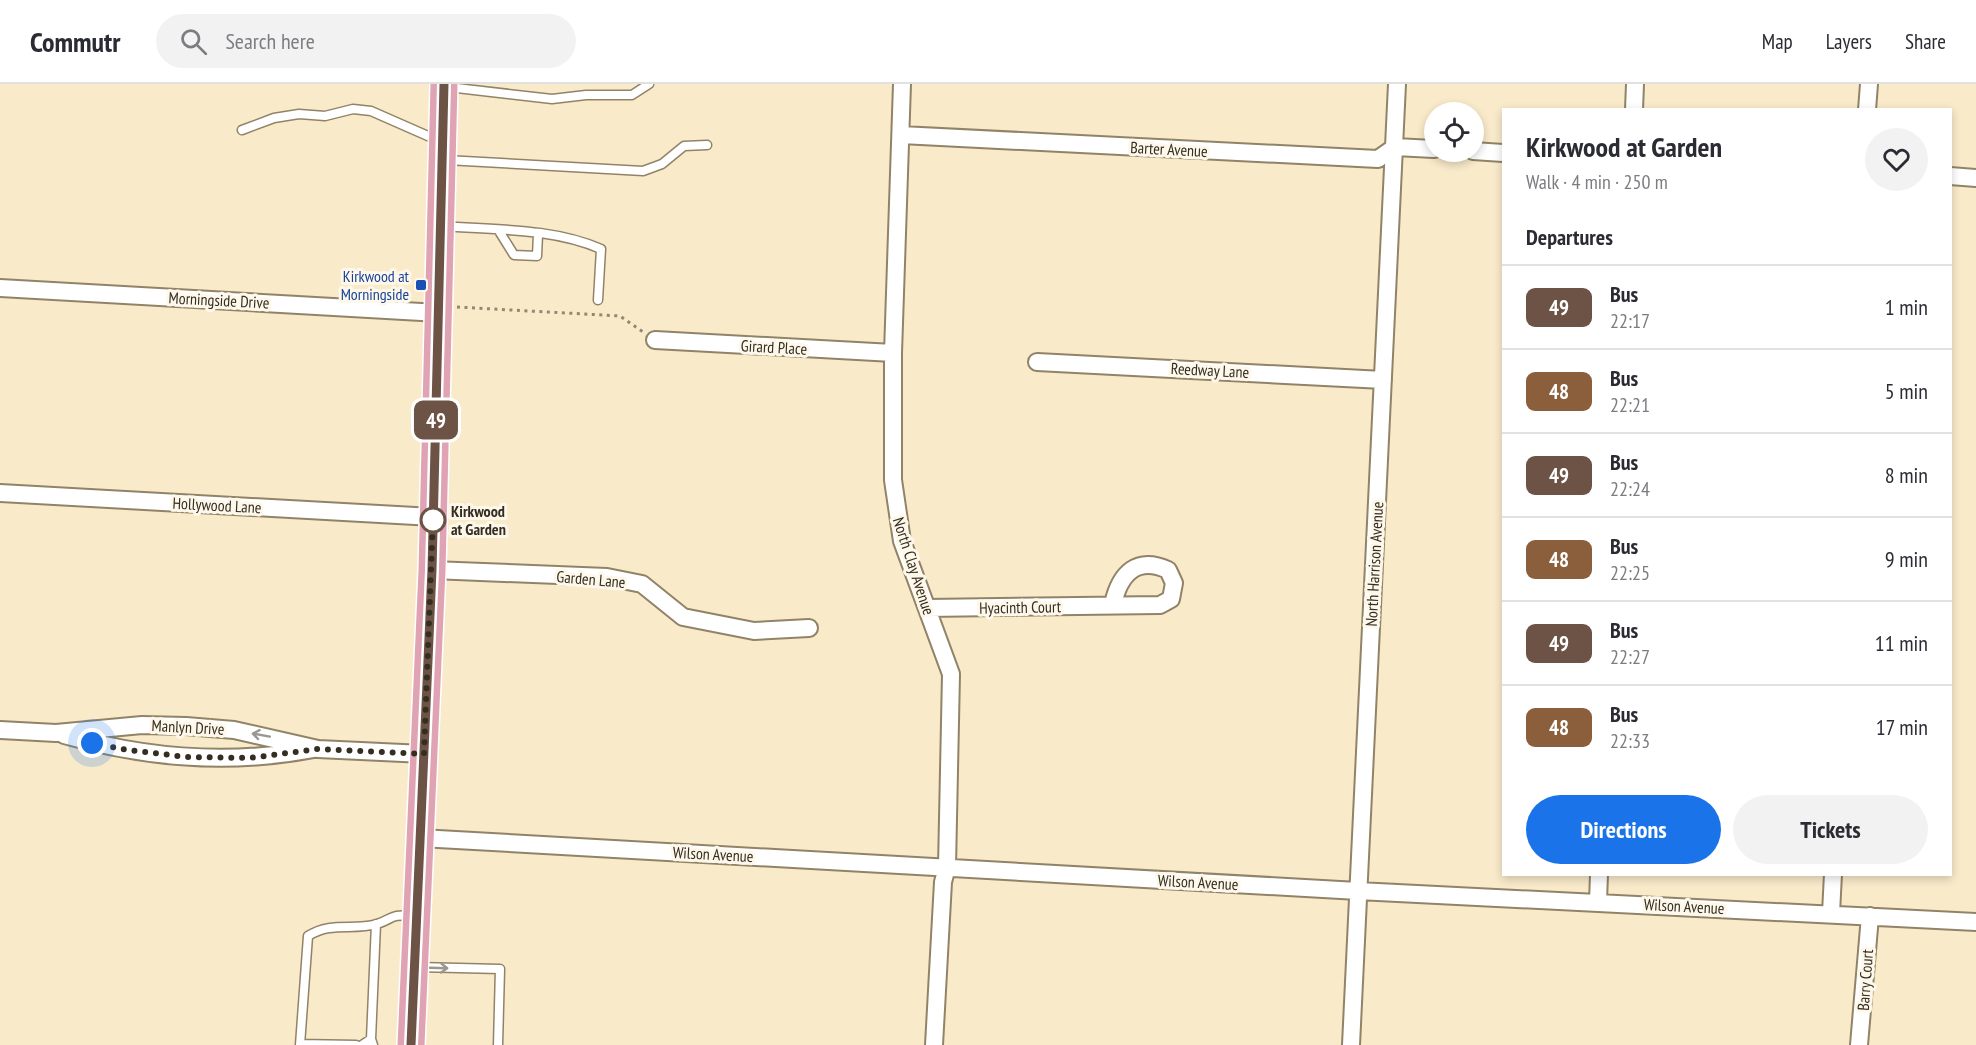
<!DOCTYPE html>
<meta charset="utf-8">
<style>
:root{--surface:#fff;--page:#f2f2f3;--text:#2b2b33;--muted:#7c7c81;--line:#e1e1e2;--accent:#1a73e8}
body{margin:0;font-family:"PT Sans Narrow",sans-serif;background:var(--page);color:var(--text);height:100vh;display:flex;flex-direction:column;font-size:22px;white-space:nowrap}
*{box-sizing:border-box;margin:0}
p{font-size:20px;color:var(--muted)}
.icon{flex:none;width:33px;height:33px;fill:none;stroke:currentColor;stroke-width:2;stroke-linecap:round;stroke-linejoin:round}
.map{position:relative;flex:1;overflow:hidden}
.panel{position:absolute;left:1502px;top:24px;width:450px;height:768px;display:flex;flex-direction:column;background:var(--surface);border-radius:0px;box-shadow:0 3px 9px #0003}
.panel>*{flex:none}
.badge{padding:0 12px;border-radius:9px;font-size:21px;line-height:39px}
.buttons{position:absolute;left:1424px;top:18px;display:grid;gap:12px}
.buttons a{display:grid;place-items:center;width:60px;height:60px;border-radius:50%;background:var(--surface);box-shadow:0 3px 9px #0003;font-size:30px}
.you{position:absolute;width:30px;height:30px;margin:-15px;border:4px solid #fff;border-radius:50%;background:#1a73e8;box-shadow:0 0 0 9px #1a73e833}
.map>.badge{position:absolute;translate:-50% -50%;box-shadow:0 0 0 3px #fff}
h2{padding:0 24px;font-size:22px;line-height:54px}
.round{display:grid;place-items:center;flex:none;width:63px;height:63px;border-radius:32px;background:var(--page)}
.head{display:flex;align-items:center;justify-content:space-between;height:102px;padding:0 24px}
h1{font-size:28px;font-weight:600;line-height:45px}
.button{display:flex;gap:12px;margin-top:auto;padding:12px 24px}
.button a{flex:1;height:69px;border-radius:36px;background:var(--accent);color:#fff;font-size:24px;font-weight:600;line-height:69px;text-align:center}
.button a+a{background:var(--page);color:var(--text)}
ul{padding:0;list-style:none}
li{display:flex;align-items:center;gap:18px;height:84px;padding:0 24px;border-top:2px solid var(--line)}
li div{flex:1}
li b{display:block;font-size:22px}
li em{font-style:normal}
li .badge{min-width:66px;font-weight:700;text-align:center}
header{display:flex;align-items:center;gap:36px;box-sizing:border-box;height:84px;padding:0 30px;background:var(--surface);border-bottom:2px solid var(--line)}
header strong{font-size:28px}
nav{display:flex;gap:33px;margin-inline-start:auto;font-size:21px}
.search{width:420px;height:54px;background:var(--page);display:flex;align-items:center;gap:15px;box-sizing:border-box;padding:0 21px;border-radius:33px;color:var(--muted);font-size:22px}
.map>svg:first-child{display:block}
.lines{fill:none;stroke-linecap:round;stroke-linejoin:round}
.lane-casing{stroke:#918367;stroke-width:11}
.street-casing{stroke:#918367;stroke-width:20}
.primary-casing{stroke:#fff;stroke-width:30}
.path{stroke:#928872;stroke-width:3;stroke-dasharray:3 4.5;stroke-linecap:butt}
.lane{stroke:#fff;stroke-width:8}
.street{stroke:#fff;stroke-width:16}
.primary{stroke:#e0a3b4;stroke-width:27}
.oneway{stroke:#9a9690}
.line-casing{stroke:#fff;stroke-width:14}
.line{stroke:#6c5345;stroke-width:9}
.walk{stroke:#342e22;stroke-width:6;stroke-dasharray:0 10.8}
.transit-dot{fill:#1a4fb4;stroke:#fef8eb;stroke-width:2}
.stop-dot{fill:#fff;stroke:#6c5345;stroke-width:3}
.labels{text-anchor:middle;stroke-width:6;stroke-linejoin:round;paint-order:stroke}
.street-label{font-size:16px;fill:#342e22;stroke:#fef8eb}
.transit-label{font-size:16px;fill:#164399;stroke:#fef8eb;text-anchor:end}
.stop-label{font-size:16px;font-weight:bold;fill:#342e22;stroke:#fef8eb;text-anchor:start}
</style>
<header>
<strong>Commutr</strong>
<div class="search"><svg class="icon" aria-label="search" viewBox="0 0 24 24"><circle cx="10" cy="10" r="6"/><path d="M15 15l6 6"/></svg>Search here</div>
<nav><a>Map</a><a>Layers</a><a>Share</a></nav>
</header>
<div class="map">
<svg width="1976" height="961" viewBox="0 0 1976 961">
<rect width="100%" height="100%" fill="#f9eaca"/>
<g class="lines">
<defs>
<path id="lane" d="M448,3L552,15L586,11H632L649,0
M242,46L274,34L299,30L325,32L353,25L371,27L437,56
M446,76L643,87L662,80L684,62L707,61
M443,142C496,146 553,144 601,165L598,216
M499,147L514,171L537,172L538,150
M417,883L500,885L498,961
M300,960L356,961
M300,961L308,852C332,837 352,847 377,840C395,834 389,830 412,832
M362,961L371,955
M373,961L371,955L376,840"/>
<path id="street" d="M902,0L893,269V396L902,457L951,590L947,783L943,798L934,961
M1634,26L1635,0
M1867,26L1869,0
M901,51L1378,75L1395,63L1434,65
M1473,67L1503,69
M1950,92L1976,94
M0,204L439,229
M655,256L893,269
M1037,278L1383,296
M0,409L433,433
M432,486L607,493L642,500L683,533L754,547L809,544
M927,524L1160,521L1171,515L1174,499L1168,486C1137,472 1120,489 1113,520
M0,646L56,649L142,641L186,642L234,646L318,665L424,670
M64,651C145,674 230,681 314,665
M420,754L1358,807L1976,838
M1598,818L1599,790
M1831,829L1833,790
M1351,961L1397,0
M1859,961L1870,832"/>
<path id="primary" d="M411,961L432,486L444,0"/>
</defs>
<use href="#lane" class="lane-casing"/>
<use href="#street" class="street-casing"/>
<use href="#primary" class="primary-casing"/>
<path class="path" d="M457,223L620,232L643,248"/>
<use href="#lane" class="lane"/>
<use href="#street" class="street"/>
<use href="#primary" class="primary"/>
</g>
<defs><path id="oneway-shaft" d="M-6 0H5M1.5-3L5.5 0L1.5 3" fill="none" stroke-width="1.6" stroke-linecap="round" stroke-linejoin="round" transform="scale(1.5)"/></defs>
<g class="oneway">
<use href="#oneway-shaft" transform="translate(261 651) rotate(-170)"/>
<use href="#oneway-shaft" transform="translate(439 884) rotate(2)"/>
</g>
<g class="lines">
<defs>
<path id="line" d="M411,961L432,486L444,0"/>
</defs>
<use href="#line" class="line-casing"/>
<use href="#line" class="line"/>
<path class="walk" d="M92,659L127,666L187,673L250,674L318,665L424,670L433,433V436"/>
</g>
<rect class="transit-dot" x="415" y="195" width="12" height="12" rx="3"/>
<circle class="stop-dot" cx="433" cy="436" r="12"/>
<g class="labels">
<g class="street-label">
<text transform="translate(1169 65) rotate(3)" y="6">Barter Avenue</text>
<text transform="translate(219 216) rotate(3)" y="6">Morningside Drive</text>
<text transform="translate(774 263) rotate(3)" y="6">Girard Place</text>
<text transform="translate(1210 286) rotate(3)" y="6">Reedway Lane</text>
<text transform="translate(217 421) rotate(3)" y="6">Hollywood Lane</text>
<text transform="translate(1374 480) rotate(-87)" y="6">North Harrison Avenue</text>
<text transform="translate(914 482) rotate(72)" y="6">North Clay Avenue</text>
<text transform="translate(591 495) rotate(5)" y="6">Garden Lane</text>
<text transform="translate(1020 523) rotate(-1)" y="6">Hyacinth Court</text>
<text transform="translate(188 643) rotate(3)" y="6">Manlyn Drive</text>
<text transform="translate(713 770) rotate(3)" y="6">Wilson Avenue</text>
<text transform="translate(1198 798) rotate(3)" y="6">Wilson Avenue</text>
<text transform="translate(1684 822) rotate(3)" y="6">Wilson Avenue</text>
<text transform="translate(1865 896) rotate(-86)" y="6">Barry Court</text>
</g>
<g class="transit-label">
<text x="409" y="198">Kirkwood at<tspan x="409" dy="18">Morningside</tspan></text>
</g>
<g class="stop-label">
<text x="451" y="433">Kirkwood<tspan x="451" dy="18">at Garden</tspan></text>
</g>
</g>
</svg>
<div class="buttons">
<a><svg class="icon" aria-label="locate" viewBox="0 0 24 24"><circle cx="12" cy="12" r="6"/><path d="M12 2v4M12 18v4M2 12h4M18 12h4"/></svg></a>
</div>
<div class="you" style="left:92px;top:659px"></div>
<b class="badge" style="left:436px;top:336px;background:#6c5345;color:#fff">49</b>
<section class="panel">
<div class="head"><div><h1>Kirkwood at Garden</h1><p>Walk · 4 min · 250 m</p></div><a class="round"><svg class="icon" aria-label="heart" viewBox="0 0 24 24"><path d="M12 20l-8-8c-3-5 5-10 8-4 3-6 11-1 8 4z"/></svg></a></div>
<h2>Departures</h2>
<ul>
<li><span class="badge" style="background:#6c5345;color:#fff">49</span><div><b>Bus</b><p>22:17</p></div><em>1 min</em></li>
<li><span class="badge" style="background:#8b5e3c;color:#fff">48</span><div><b>Bus</b><p>22:21</p></div><em>5 min</em></li>
<li><span class="badge" style="background:#6c5345;color:#fff">49</span><div><b>Bus</b><p>22:24</p></div><em>8 min</em></li>
<li><span class="badge" style="background:#8b5e3c;color:#fff">48</span><div><b>Bus</b><p>22:25</p></div><em>9 min</em></li>
<li><span class="badge" style="background:#6c5345;color:#fff">49</span><div><b>Bus</b><p>22:27</p></div><em>11 min</em></li>
<li><span class="badge" style="background:#8b5e3c;color:#fff">48</span><div><b>Bus</b><p>22:33</p></div><em>17 min</em></li>
</ul>
<div class="button"><a>Directions</a><a>Tickets</a></div>
</section>
</div>
